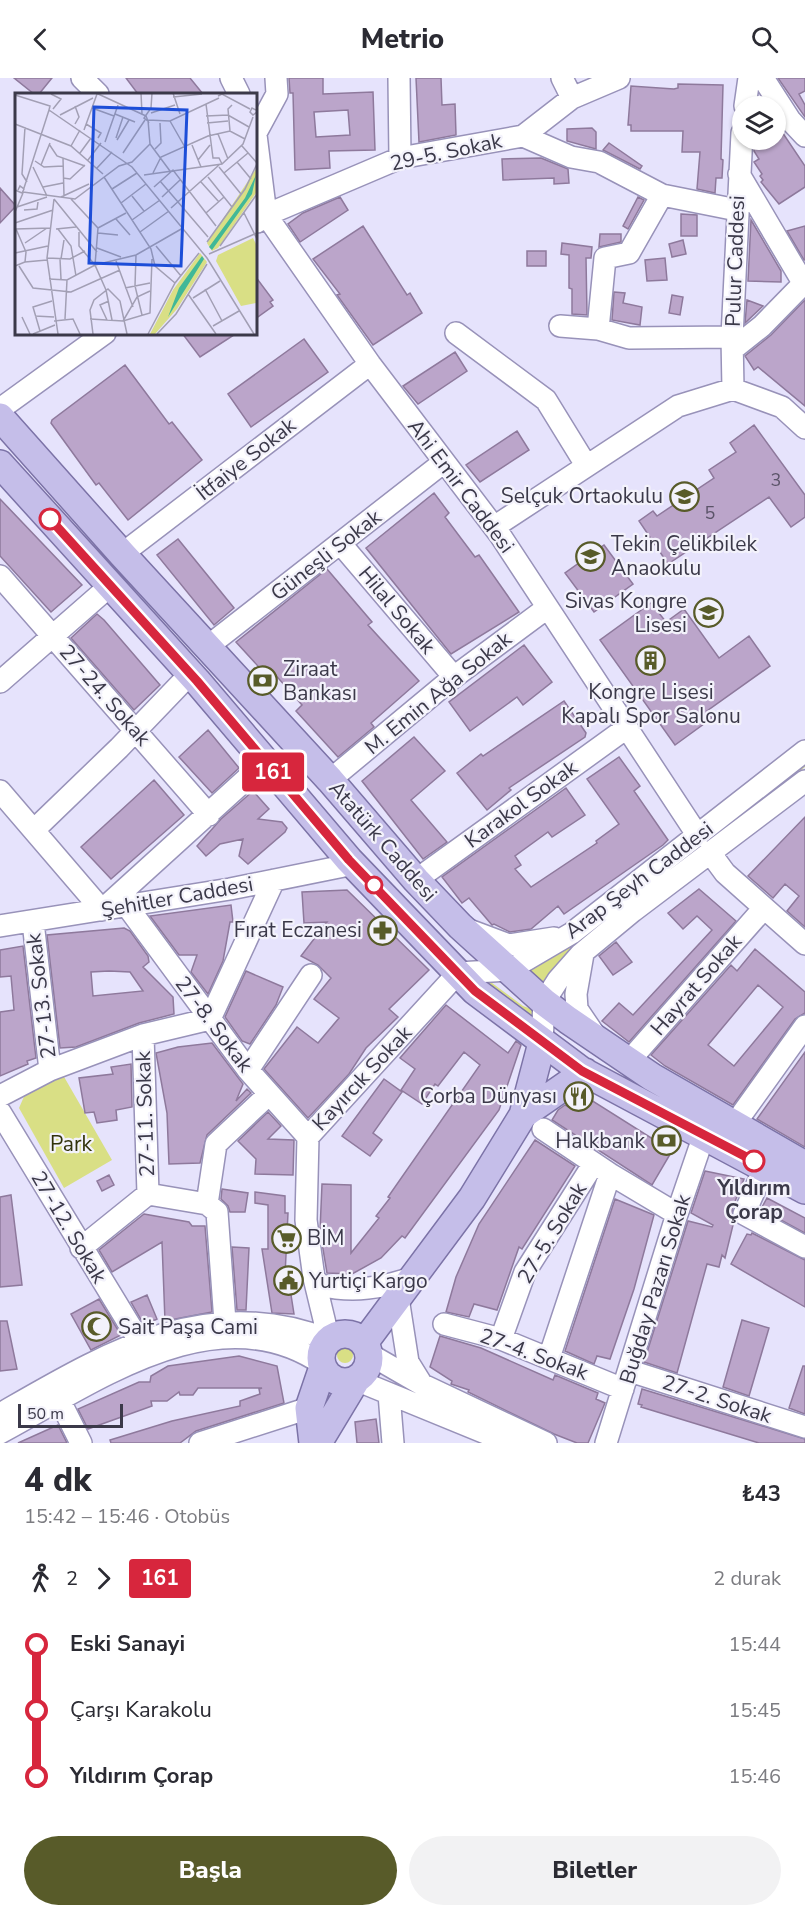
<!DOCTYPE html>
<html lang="tr">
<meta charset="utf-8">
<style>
:root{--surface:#fff;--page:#f2f2f3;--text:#2b2b33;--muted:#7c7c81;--accent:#585b29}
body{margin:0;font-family:"Nunito Sans",sans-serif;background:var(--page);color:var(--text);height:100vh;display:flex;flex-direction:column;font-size:22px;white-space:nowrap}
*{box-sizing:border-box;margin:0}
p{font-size:20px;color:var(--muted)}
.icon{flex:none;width:33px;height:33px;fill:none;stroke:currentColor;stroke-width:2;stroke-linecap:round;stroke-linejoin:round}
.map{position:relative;height:1365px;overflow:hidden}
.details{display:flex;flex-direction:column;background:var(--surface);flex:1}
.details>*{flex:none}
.badge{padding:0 12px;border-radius:4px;font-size:21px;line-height:39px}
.controls{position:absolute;left:732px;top:18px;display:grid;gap:12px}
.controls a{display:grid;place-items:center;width:54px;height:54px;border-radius:50%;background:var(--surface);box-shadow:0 2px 4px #0004;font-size:30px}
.scale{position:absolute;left:18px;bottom:15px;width:105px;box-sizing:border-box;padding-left:6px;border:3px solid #3b3949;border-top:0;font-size:16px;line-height:21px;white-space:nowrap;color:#3b3949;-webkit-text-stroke:4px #f3f2fb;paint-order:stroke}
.map>.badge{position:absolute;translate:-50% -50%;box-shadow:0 0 0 3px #fff}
.legs{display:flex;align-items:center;gap:9px;height:66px;padding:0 24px;font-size:20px}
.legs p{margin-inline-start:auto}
.head{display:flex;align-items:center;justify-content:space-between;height:102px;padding:0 24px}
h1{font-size:33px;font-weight:800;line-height:45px}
.action{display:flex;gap:12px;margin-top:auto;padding:12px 24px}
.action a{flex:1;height:69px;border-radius:36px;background:var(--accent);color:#fff;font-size:24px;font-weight:800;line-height:69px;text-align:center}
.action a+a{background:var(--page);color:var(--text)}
ul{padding:0 24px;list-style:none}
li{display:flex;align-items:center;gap:21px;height:66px;font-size:22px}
li i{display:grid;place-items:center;width:9px;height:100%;margin:0 8px;background:currentColor}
li i::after{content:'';width:15px;height:15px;margin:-8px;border:4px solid;border-radius:50%;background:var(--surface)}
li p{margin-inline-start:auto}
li:first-child i{background:linear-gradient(#0000 50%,currentColor 0)}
li:last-child i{background:linear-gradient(currentColor 50%,#0000 0)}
header{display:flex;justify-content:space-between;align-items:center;height:78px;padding:0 24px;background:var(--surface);font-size:27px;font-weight:800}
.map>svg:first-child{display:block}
.green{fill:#d9df85}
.building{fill:#bba5ca;stroke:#8e799c;stroke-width:1.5;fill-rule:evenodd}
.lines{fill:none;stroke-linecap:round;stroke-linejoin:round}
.minor-casing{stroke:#9892b9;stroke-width:24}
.major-casing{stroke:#7c73a7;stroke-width:30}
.minor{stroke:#fff;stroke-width:21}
.major{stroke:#c5bee9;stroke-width:27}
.line-1-casing{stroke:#fff;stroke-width:14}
.line-1{stroke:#d7263d;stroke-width:9}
.stop-1-dot{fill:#fff;stroke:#d7263d;stroke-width:3}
.labels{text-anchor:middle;stroke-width:4.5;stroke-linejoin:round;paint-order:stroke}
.number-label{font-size:18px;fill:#5b5469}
.street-label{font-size:21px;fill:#3b3949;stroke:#f3f2fb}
.poi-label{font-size:21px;fill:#3b3949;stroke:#f3f2fb;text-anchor:end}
.park-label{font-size:21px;fill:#31320a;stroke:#f3f2fb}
.stop-label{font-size:21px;font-weight:bold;fill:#3b3949;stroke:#f3f2fb}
.inset-road{fill:none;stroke:#a29fb4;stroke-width:1.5}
.view{fill:#1d4ed8;fill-opacity:0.15;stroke:#1d4ed8;stroke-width:3}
.inset-edge{fill:none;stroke:#3b3949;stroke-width:3}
</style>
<header><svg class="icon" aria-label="back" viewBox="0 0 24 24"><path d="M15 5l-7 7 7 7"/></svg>Metrio<svg class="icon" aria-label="search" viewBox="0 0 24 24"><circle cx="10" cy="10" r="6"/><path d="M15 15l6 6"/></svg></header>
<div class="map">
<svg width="805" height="1365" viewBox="0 0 805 1365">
<rect width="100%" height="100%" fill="#e6e3fc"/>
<path class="green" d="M805,684V689L609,842L541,910L518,893Z
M488,902L523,928L534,932L535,942L481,905Z
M63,997L112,1082L64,1110L19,1030L26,1014Z
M337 1277a8 8 0 1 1 16 0a8 8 0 1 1-16 0Z"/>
<path class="building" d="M14,0H52L39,16H34Z
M126,0H190L203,16H138Z
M289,0H323V16L373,14L375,72L329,73L330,90L295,92L293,15H290ZM348,32L350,57L316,59L314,34Z
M416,0H441L442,27L455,26L456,57L419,64Z
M778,0H805V13L799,16L805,27V39Z
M678,6L723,7L721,81L723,82L722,100H716L715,115L697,111L700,74H682L683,53H631V47H628L631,8L674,11L678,10Z
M776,45L805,88V109L779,126L761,104L763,102L760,98L762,96L754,84L759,81L754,73V66L760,62H776Z
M592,50L596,54V71L567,63V51Z
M609,65L642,88L640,91L603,72Z
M541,80L568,91L569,105L554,106V100L503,102L502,81Z
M0,110L16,128L0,145Z
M340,119L348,132L300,164L288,146L303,135Z
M638,119L644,122L628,151L623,148Z
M681,136L697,137V158H681Z
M751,142L781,193V204L748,203Z
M363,148L407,217L410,215L422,235L373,267L337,217L340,216L313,181Z
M805,148V182H804L787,153Z
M600,156H621V164L599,169Z
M683,162L686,176L672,179L669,166Z
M562,165L592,169L591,180H586L587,237L572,236V211L569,210V177L561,176Z
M527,173H546V188H527Z
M665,180L667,202L647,203L645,182Z
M255,198L273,222L270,224L273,228L255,241Z
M614,214L625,215L623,225L642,229L640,247L612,242Z
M672,217L683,219L680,237L669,235Z
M747,222L763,228L745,245Z
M805,222V328L758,289L754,292L745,278L771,257Z
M182,255H237L200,279Z
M304,261L328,294L251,349L228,316Z
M455,274L467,293L418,326L403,308Z
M125,287L169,346L172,344L202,382L128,442L99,405L96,407L51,345L52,342Z
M754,347L805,417V439L791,449L769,419L668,486L639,443L653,433L657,438L714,400L709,392L736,374L730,365Z
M517,353L529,372L480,404L466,387Z
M434,415L449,435L445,439L475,479L479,477L519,534L451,576L366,470Z
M0,421L82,507L51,534L0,478Z
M178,461L234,530L214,547L157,477Z
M604,467L633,506L594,534L565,495Z
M327,491L372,544L368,547L419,603L371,645L374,649L338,679L296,633L302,627L272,593L267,598L236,564Z
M651,525L666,544L684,531L719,580L749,558L770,588L707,633L712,640L675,667L600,562Z
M97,536L104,542L160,607L134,632L71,560Z
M524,567L552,604L523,627L517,619L470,653L449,624Z
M564,623L586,655L585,659L509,710L511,712L487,732L457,695L481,676L483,678Z
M208,652L239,690L212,715L179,679Z
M414,659L445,693L411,722L447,764L423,781L362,703Z
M619,679L640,708L634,713L668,762L663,767L564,836L558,828L531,851L510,854L494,846L492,847L469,820L462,825L442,799L566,710L585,737L552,759L548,754L515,778L521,787L515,791L531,809L597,765L596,763L619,746L587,701Z
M154,702L184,737L111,801L81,769Z
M253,713L269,731L258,741L282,744L287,750L285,754L248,786L239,778L243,761L220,766L206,778L197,768L221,741Z
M805,739V849L787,833L799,818L785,806L773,820L748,798Z
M699,811L736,843L629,964L602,943L619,925L633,937L712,852L697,838L683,851L668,835Z
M347,812L429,892L389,931L398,939L366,970L349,996L308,1040L264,991L297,949L318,965L339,940L314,921L331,900L318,887L301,878L327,844L304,845L302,814Z
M231,827L233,844H230L223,883L208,916L191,894L197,877H179L150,838Z
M124,850L130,853L148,878L149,884L143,889L173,919L174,936L139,945L76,969L60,970L47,857ZM109,893L130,894L143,913L93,918L91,894Z
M616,864L632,884L613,897L599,878Z
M23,868L36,980L27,983L28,986L0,998V934L14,932L11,898L0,899V872Z
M755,871L805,914V935L795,941L733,1027L665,988L651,977L731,887L737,893ZM758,907L783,929L734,988L708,967Z
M246,893L283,909L276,927L250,966L242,963L225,939Z
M446,927L508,975L516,963L521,967L499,1032L405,1160L402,1158L381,1180L352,1196L327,1195L320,1153L322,1106L351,1107V1175L379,1140L376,1138L390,1120L388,1119L480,987L464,974L438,1008L435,1006L422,1026L401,1012L415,991L400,980Z
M212,965L243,1006L236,1023L247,1011L251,1015L207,1057L200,1085L169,1086L167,1035L156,975L178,969Z
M805,974V1069L757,1041Z
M131,986L132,1029L116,1032L117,1042L97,1045L94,1034L85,1035L79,1000L113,996L111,989Z
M384,1001L402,1014L373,1055L382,1062L370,1078L342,1058Z
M582,1019L587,1022L588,1020L672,1073L652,1107L552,1042L558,1032L565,1027L569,1029L573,1023L576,1025Z
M268,1034L281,1048L268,1061L294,1062L293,1097L255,1096L256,1081L238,1063Z
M535,1062L575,1088L522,1171L519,1169L497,1232L474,1226L469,1239L446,1234L456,1199L479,1146Z
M705,1093L744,1101L732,1131L734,1143L725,1180L722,1177L719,1189L707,1186L677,1295L644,1284L688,1143L712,1149L713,1147L691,1135Z
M109,1097L114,1107L102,1113L97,1103Z
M222,1111L248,1115L245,1134H230L228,1128L221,1121Z
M255,1114L285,1118V1135H288L285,1198H288L294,1236L272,1235L262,1171H268V1127L255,1125Z
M11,1117L22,1207L0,1209V1119Z
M767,1120L805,1140V1155L761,1131Z
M615,1121L654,1137L634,1211L610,1281L597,1278L594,1286L565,1273Z
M144,1136L189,1144L192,1148H205L212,1234L165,1243L162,1164L112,1194L99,1172Z
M752,1155L805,1182V1229L731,1186L747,1156L751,1157Z
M232,1169L249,1170L246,1232H237Z
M147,1217L157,1241L144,1247L131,1224Z
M99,1221L121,1257L91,1272L71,1236Z
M742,1242L769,1250L749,1318L723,1309Z
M0,1243H7L17,1291L0,1293Z
M440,1258L481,1270L553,1302L555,1297L598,1315L596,1321L605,1325L588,1365H577L554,1356L468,1314L469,1312L451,1306L452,1303L430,1289Z
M239,1278L277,1288L284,1325L196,1353L180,1365H111L110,1362L172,1343L240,1328V1323L260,1316L259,1311L262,1310H198L193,1317H180L179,1314L167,1323H151L152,1328L88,1351L78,1331L139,1304H150L151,1298L168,1288Z
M803,1288H805V1336L789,1330Z
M642,1311L805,1361V1365H759L641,1329L642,1327L638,1326Z
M376,1341L379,1365H357L355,1344Z
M58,1347L67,1365H18Z"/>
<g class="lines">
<defs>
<path id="minor" d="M82,0L98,16
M231,0L239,16
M399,0L400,80
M562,0L572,20
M763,0L790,42L805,58
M745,28L749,0
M255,49L266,137L370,286L500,457L698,758
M257,53L277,16L276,0
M523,58L571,79L599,84L662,117L737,132
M739,96L805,208
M257,144L266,137L400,80L523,58L572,20L619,0
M560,248L598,251L629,260L732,259
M598,251L605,180L629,175L662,117
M456,255L546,322L586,387
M733,271L762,248L803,206
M733,311L732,259L742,55
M0,331L105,255
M494,449L678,328L733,311L782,329L805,350
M340,465L454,599
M122,476L370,286
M0,498L209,737
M207,569L444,384
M0,604L111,507
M330,702L454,599L547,530
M0,713L102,832L264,685
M34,752L119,670L190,596
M711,776L725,795L805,866
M416,802L625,651
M127,828L248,992L308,1059
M33,844L50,992
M0,848L230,811L354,786
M469,852L509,867L554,860
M583,876L576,916L577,931L594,956
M143,957L148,1116
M542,965L544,924L558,902L581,876L633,833L805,703
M629,983L764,830
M248,992L311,897
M0,1018L50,992L143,957L210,941L274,802
M0,1034L140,1264
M734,1047L805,948
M543,1051L610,1096L677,1136
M765,1089L744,1136L805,1169
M81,1170L148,1116L207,1126
M314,1200L320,1207C353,1215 383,1210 414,1199
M398,1220L408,1284L421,1305
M225,1244L217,1134L207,1126L216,1066L268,1017
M444,1246L501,1261L623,1311
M501,1261L525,1194L594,1085
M329,1262L314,1200L306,1142L308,1059L458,895L509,892L572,855L805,673
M369,1276L421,1306L546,1365
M549,1280L610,1096
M630,1293L805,1349
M356,1302L510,1365
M389,1316L393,1365
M60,1323L81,1365
M0,1336C105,1276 206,1213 329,1262
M0,1355C94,1305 217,1214 322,1286
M200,1365L309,1330
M606,1365L677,1136L704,1057"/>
<path id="major" d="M0,339L122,476L330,702L416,802L460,848L544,924L568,942L652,999L805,1087
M0,386L197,603L349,782L475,913L582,993L805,1112
M523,1037L585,994
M321 1280a24 24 0 1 1 48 0a24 24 0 1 1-48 0Z
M364,1265L472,1120L523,1037L542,965
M313,1365L309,1330L323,1289
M318,1365L356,1302"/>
</defs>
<use href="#minor" class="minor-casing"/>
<use href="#major" class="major-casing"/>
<use href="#minor" class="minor"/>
<use href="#major" class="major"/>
</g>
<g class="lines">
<defs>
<path id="line-1" d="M50,441L197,603L349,782L475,913L582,993L754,1083"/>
</defs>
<use href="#line-1" class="line-1-casing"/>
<use href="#line-1" class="line-1"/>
</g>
<defs>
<symbol id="school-ring" viewBox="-11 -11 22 22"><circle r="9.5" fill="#f3f2fb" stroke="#585b29" stroke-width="1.5"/><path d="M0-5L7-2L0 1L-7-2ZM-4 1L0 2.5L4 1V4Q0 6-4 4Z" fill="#585b29"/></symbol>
<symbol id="building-ring" viewBox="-11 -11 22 22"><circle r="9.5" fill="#f3f2fb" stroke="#585b29" stroke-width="1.5"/><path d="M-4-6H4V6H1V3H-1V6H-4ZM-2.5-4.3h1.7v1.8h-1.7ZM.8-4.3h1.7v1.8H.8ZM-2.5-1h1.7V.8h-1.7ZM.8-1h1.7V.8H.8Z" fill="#585b29"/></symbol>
<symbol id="bank-ring" viewBox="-11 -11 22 22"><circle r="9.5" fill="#f3f2fb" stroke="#585b29" stroke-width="1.5"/><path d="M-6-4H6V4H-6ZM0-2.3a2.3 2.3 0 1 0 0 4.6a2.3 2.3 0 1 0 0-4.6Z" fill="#585b29"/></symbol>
<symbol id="pharmacy-ring" viewBox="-11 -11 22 22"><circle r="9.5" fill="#f3f2fb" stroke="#585b29" stroke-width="1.5"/><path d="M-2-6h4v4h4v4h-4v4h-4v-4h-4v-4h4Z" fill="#585b29"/></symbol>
<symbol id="restaurant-ring" viewBox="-11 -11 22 22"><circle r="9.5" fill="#f3f2fb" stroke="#585b29" stroke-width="1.5"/><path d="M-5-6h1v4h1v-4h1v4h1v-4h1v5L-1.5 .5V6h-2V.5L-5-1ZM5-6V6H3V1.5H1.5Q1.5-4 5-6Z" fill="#585b29"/></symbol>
<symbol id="supermarket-ring" viewBox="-11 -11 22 22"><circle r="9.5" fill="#f3f2fb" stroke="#585b29" stroke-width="1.5"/><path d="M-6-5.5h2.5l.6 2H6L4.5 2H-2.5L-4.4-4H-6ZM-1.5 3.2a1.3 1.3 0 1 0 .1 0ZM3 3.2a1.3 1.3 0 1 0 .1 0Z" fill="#585b29"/></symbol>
<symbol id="civic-ring" viewBox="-11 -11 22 22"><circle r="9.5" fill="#f3f2fb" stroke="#585b29" stroke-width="1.5"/><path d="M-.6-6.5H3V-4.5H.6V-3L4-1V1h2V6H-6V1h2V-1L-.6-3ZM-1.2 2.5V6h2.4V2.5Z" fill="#585b29"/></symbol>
<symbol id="mosque-ring" viewBox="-11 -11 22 22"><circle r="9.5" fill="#f3f2fb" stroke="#585b29" stroke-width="1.5"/><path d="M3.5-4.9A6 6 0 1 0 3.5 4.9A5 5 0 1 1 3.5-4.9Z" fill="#585b29"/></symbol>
</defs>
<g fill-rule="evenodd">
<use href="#school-ring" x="668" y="402" width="33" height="33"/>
<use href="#school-ring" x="574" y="462" width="33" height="33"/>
<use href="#school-ring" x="692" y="518" width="33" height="33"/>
<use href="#building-ring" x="634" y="566" width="33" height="33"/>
<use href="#bank-ring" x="246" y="586" width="33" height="33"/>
<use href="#pharmacy-ring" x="366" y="836" width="33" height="33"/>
<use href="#restaurant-ring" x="562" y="1002" width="33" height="33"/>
<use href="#bank-ring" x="650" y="1046" width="33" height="33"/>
<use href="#supermarket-ring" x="270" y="1144" width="33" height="33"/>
<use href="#civic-ring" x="272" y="1186" width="33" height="33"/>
<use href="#mosque-ring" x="80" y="1232" width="33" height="33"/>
</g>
<g class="stop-1-dot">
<circle cx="50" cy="441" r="10"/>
<circle cx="374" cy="807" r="8"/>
<circle cx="754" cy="1083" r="10"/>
</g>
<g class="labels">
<g class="number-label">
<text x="776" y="408">3</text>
<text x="710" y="441">5</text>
</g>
<g class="street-label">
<text transform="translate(446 74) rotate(-12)" y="7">29-5. Sokak</text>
<text transform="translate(735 183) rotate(-88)" y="7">Pulur Caddesi</text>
<text transform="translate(246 381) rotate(-38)" y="7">İtfaiye Sokak</text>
<text transform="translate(461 408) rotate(53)" y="7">Ahi Emir Caddesi</text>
<text transform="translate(326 477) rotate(-38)" y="7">Güneşli Sokak</text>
<text transform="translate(397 532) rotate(50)" y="7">Hilal Sokak</text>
<text transform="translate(438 615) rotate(-39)" y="7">M. Emin Ağa Sokak</text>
<text transform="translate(105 617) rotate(49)" y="7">27-24. Sokak</text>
<text transform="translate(521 726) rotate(-36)" y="7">Karakol Sokak</text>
<text transform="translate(383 763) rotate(49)" y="7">Atatürk Caddesi</text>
<text transform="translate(639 802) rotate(-37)" y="7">Arap Şeyh Caddesi</text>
<text transform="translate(177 819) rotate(-10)" y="7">Şehitler Caddesi</text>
<text transform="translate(696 907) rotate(-49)" y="7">Hayrat Sokak</text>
<text transform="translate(41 918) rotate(-97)" y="7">27-13. Sokak</text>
<text transform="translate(214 946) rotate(53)" y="7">27-8. Sokak</text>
<text transform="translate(362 1000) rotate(-47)" y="7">Kayırcık Sokak</text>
<text transform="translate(145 1036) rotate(-92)" y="7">27-11. Sokak</text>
<text transform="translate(69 1149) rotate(59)" y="7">27-12. Sokak</text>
<text transform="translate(552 1155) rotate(-59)" y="7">27-5. Sokak</text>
<text transform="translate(655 1211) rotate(-73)" y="7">Buğday Pazarı Sokak</text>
<text transform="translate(534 1276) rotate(20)" y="7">27-4. Sokak</text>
<text transform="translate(717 1321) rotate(18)" y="7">27-2. Sokak</text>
</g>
<g class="poi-label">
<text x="663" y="425">Selçuk Ortaokulu</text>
<text x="611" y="473" text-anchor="start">Tekin Çelikbilek<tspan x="611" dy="24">Anaokulu</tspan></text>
<text x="687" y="530">Sivas Kongre<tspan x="687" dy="24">Lisesi</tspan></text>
<text x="283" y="598" text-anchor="start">Ziraat<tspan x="283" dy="24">Bankası</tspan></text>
<text x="651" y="621" text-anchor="middle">Kongre Lisesi<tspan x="651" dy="24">Kapalı Spor Salonu</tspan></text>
<text x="362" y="859">Fırat Eczanesi</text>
<text x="557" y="1025">Çorba Dünyası</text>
<text x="645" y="1070">Halkbank</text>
<text x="307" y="1167" text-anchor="start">BİM</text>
<text x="309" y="1210" text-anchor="start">Yurtiçi Kargo</text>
<text x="118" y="1256" text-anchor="start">Sait Paşa Cami</text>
</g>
<g class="park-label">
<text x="71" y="1073">Park</text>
</g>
<g class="stop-label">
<text x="754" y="1117">Yıldırım<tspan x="754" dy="24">Çorap</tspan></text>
</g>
</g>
<g transform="translate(15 15)">
<rect width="242" height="242" fill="#e6e3fc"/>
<path d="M241,76V100L203,155L197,158L192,150ZM238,145L241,151V210L226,213L201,168L203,162ZM185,160L192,169L162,216L140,241H135L158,197Z" fill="#d9df85"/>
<path d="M241,82L237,101L197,157L194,154L230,105ZM187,163L189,166L153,224L164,195Z" fill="#41b898"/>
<path class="inset-road" d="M81,0L131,23M126,0L127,21M158,0L165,21M36,1L46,6L38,16M0,2L35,13L34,17L117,74L192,165L239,241M203,3L207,1L235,16M158,4L187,1M191,11L198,65H204L207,71M60,13L64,24L60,31M77,15L99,23M241,17L237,15L235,19L238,22L242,19M136,20L160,12M100,21L120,29M45,22L78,5M131,23L133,28L129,25L136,15L137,0M191,23L213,22L234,34M155,28L171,56M192,30L213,28M0,31L56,53L88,81M71,31L86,40L83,45M10,34L7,81L12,89M69,37L82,1M215,38L213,16L217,12M203,41L213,66M101,45L108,24M102,47L114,27M90,49L103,12M34,51L42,63L70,73M135,51L155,78M177,52L186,74M56,53L65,37M227,53L242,70M140,56L146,50L145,30M65,60L76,45M108,60L130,27M48,65L49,103M73,67L86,50M183,67L195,52M20,68L29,74L48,73M222,69L236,86M26,72L35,50M18,74L32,103M204,74L226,101M82,75L97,59M138,80L146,64L193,43L215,38L230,46M209,80L233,60M129,82L207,71L228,51L238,24M89,84L136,156L140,173L160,190M193,84L217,114M48,85L55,86L70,72M145,88L193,144M186,89L204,109M28,94L48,90M139,94L158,77L201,133M9,95L34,17M97,96L122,80M0,97L7,100L9,96L5,93L3,97M8,99L60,106L104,73L117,69L135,51L133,27L155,28L204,5M117,103L129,118M46,104L74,91M147,104L165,87M39,106L32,165L43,241M39,106L82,159M56,106L83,135L111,120M106,110L131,91M2,114L32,104M156,115L204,72M9,117L22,116L23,109M0,119L8,100M191,120L209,104M229,120L242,146M101,126L115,142M117,127L145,107M0,130L38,117M83,135L80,172L91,197L97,227M0,136L36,135M41,136L61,134M43,136L56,153L61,183M64,139V153L80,172M125,139L154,118M83,140L103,142M192,149L230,96L242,71M10,150L32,135M141,153L166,183M205,153L242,101M82,155L106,164M0,160L33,153M194,161L242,140M121,162L120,193L127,222M32,165L55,166L70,158M45,166L46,186M46,166L49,147M101,168L118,214M10,169L32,167M0,173L10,169L11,159L1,136M4,173L18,195L56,199L105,177M34,186L52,187L80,172L121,162L168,135M110,195L135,190M190,196L207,228M173,201L201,241M178,205L205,188M20,223L39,224M7,224L15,241M50,226L52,187M75,226L108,228L135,220L137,166M92,227L85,212L94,208M39,228L58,226L65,241M108,228L122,204L135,198M198,233L224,218M25,238L18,214L37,208M18,241L40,232M78,241L75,217L79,207L93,196L105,208L112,241M133,241L160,190L184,160M142,241L161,221L192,171"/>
<path class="view" d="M79,14L172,17L166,173L74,170Z"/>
<rect width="242" height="242" class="inset-edge"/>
</g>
</svg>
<div class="controls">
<a><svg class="icon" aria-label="layers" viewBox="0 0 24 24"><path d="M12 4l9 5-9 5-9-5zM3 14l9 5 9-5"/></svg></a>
</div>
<div class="scale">50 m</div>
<b class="badge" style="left:273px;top:694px;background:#d7263d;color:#fff">161</b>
</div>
<section class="details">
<div class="head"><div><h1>4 dk</h1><p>15:42 – 15:46 · Otobüs</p></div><b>₺43</b></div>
<div class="legs"><svg class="icon" aria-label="walk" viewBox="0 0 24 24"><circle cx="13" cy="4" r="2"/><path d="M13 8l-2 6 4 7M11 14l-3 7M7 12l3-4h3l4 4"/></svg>2<svg class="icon" aria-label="forward" viewBox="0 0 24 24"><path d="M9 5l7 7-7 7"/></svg><b class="badge" style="background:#d7263d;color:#fff">161</b><p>2 durak</p></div>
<ul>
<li><i style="color:#d7263d"></i><b>Eski Sanayi</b><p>15:44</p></li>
<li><i style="color:#d7263d"></i><span>Çarşı Karakolu</span><p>15:45</p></li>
<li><i style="color:#d7263d"></i><b>Yıldırım Çorap</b><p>15:46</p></li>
</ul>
<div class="action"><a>Başla</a><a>Biletler</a></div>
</section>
